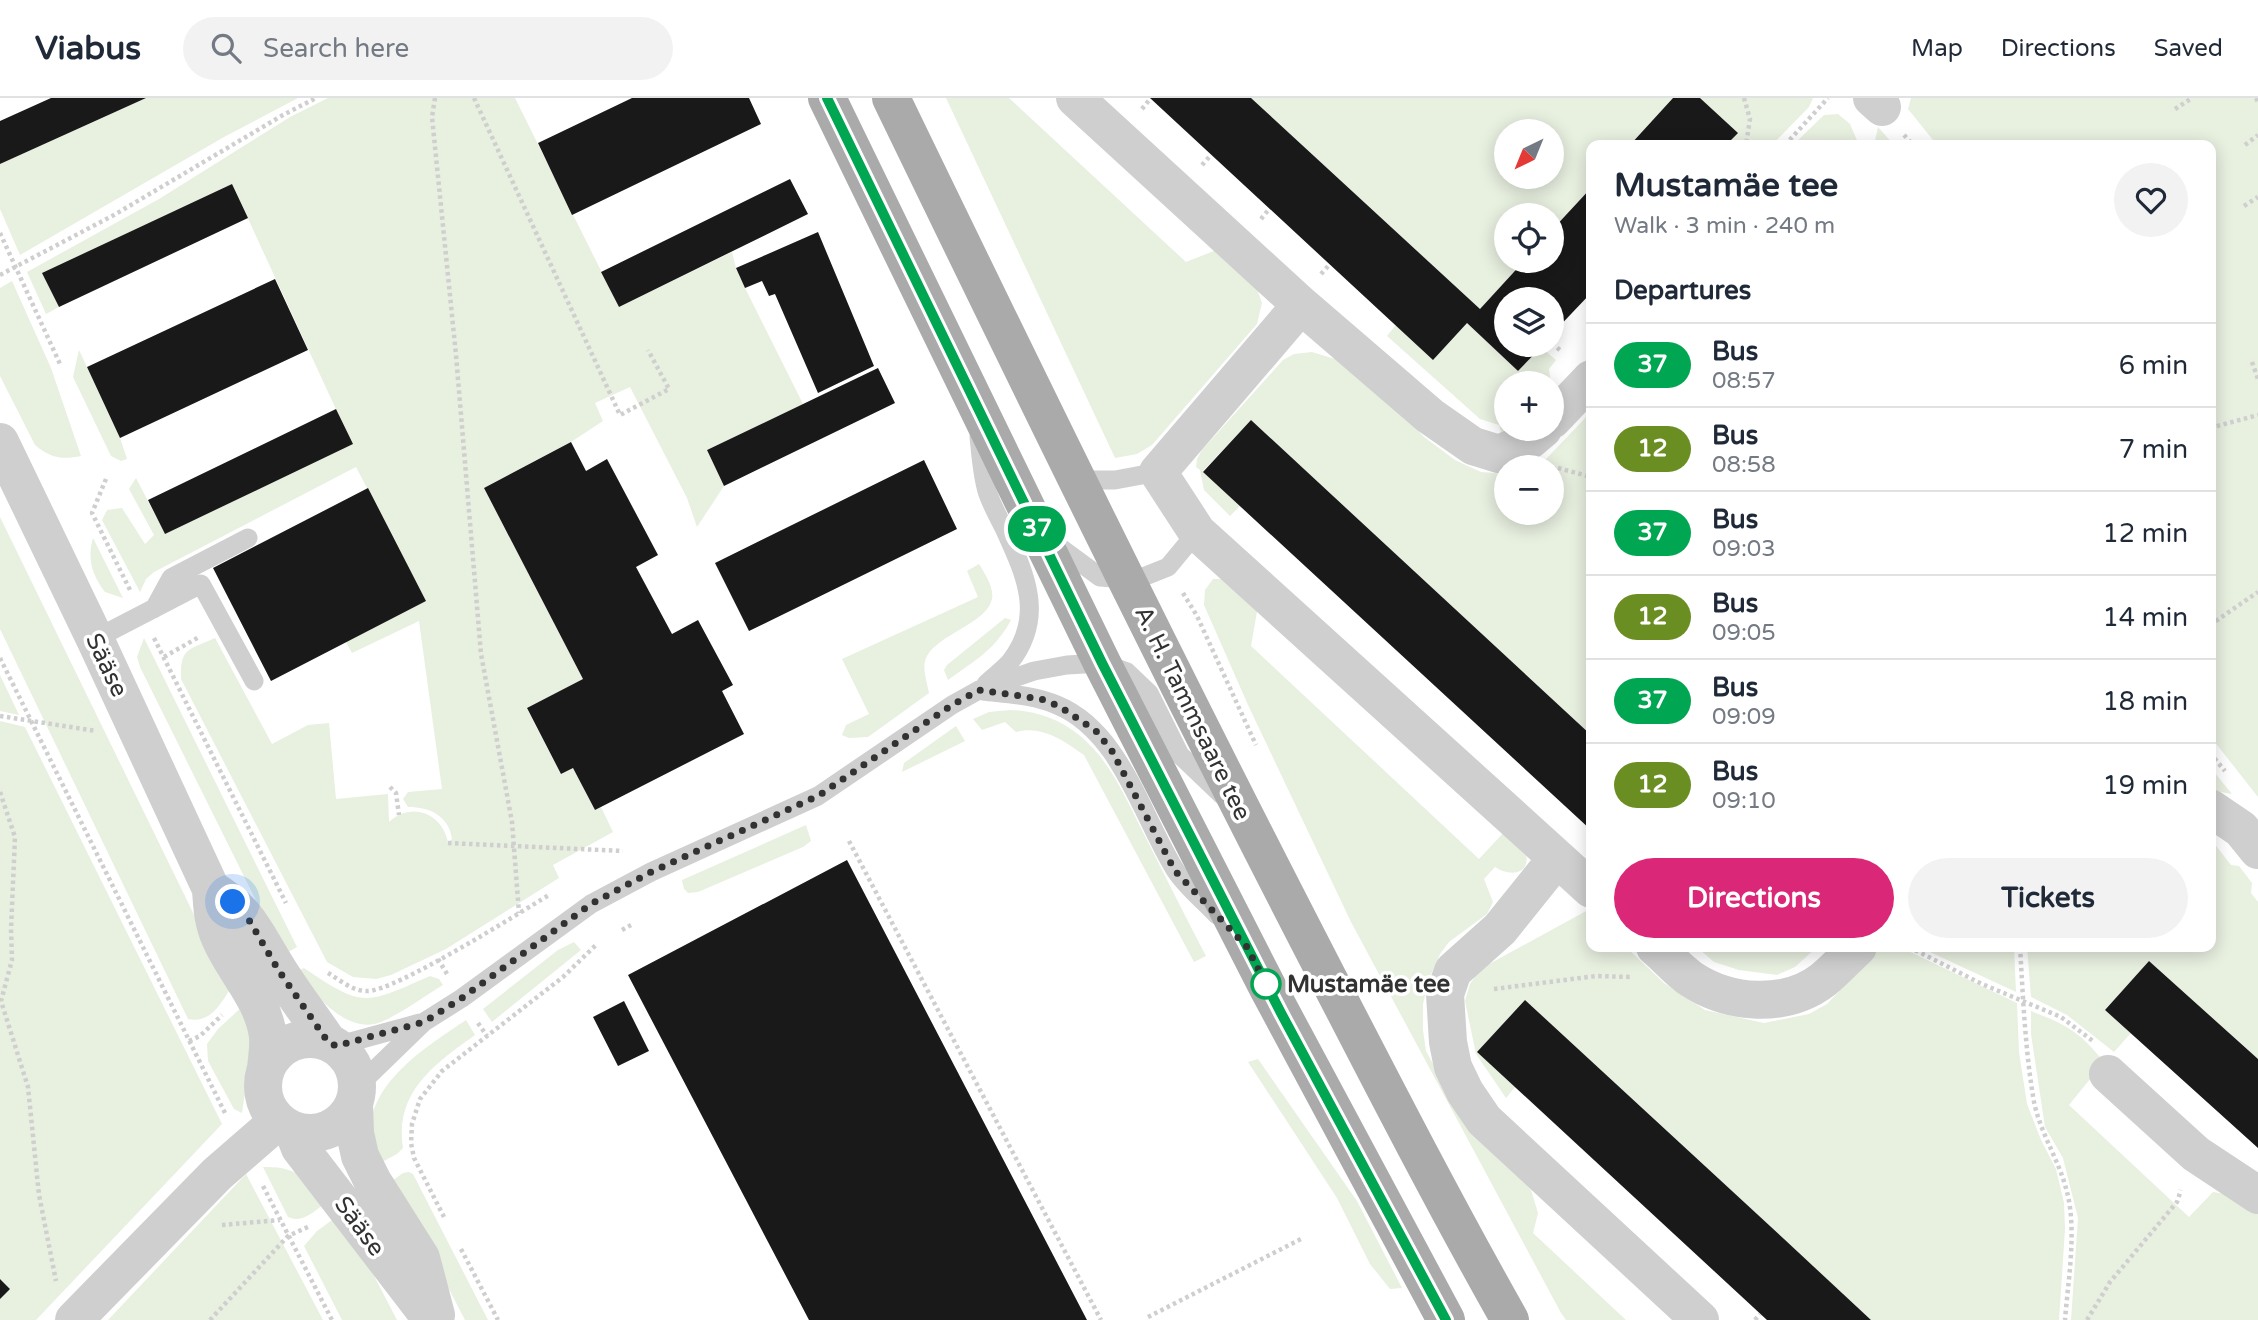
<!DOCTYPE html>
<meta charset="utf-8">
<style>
:root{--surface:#fff;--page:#f2f2f3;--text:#1f2937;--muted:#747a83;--line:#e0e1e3;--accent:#db2777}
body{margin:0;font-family:"Varela Round",sans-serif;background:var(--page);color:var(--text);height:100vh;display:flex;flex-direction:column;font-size:26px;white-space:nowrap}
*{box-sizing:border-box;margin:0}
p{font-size:23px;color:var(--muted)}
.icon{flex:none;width:38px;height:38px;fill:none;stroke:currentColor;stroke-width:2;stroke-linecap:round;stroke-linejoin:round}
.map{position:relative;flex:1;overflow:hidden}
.sheet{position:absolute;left:1586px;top:42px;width:630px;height:812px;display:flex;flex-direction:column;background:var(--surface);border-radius:14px;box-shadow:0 4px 18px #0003}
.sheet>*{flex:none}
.badge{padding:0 14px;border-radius:23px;font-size:24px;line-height:46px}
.needle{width:46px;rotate:223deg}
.controls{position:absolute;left:1494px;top:21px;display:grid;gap:14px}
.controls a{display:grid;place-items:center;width:70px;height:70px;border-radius:50%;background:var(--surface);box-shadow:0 4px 18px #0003;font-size:35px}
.you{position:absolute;width:35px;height:35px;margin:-18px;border:5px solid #fff;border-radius:50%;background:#1a73e8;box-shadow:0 0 0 10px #1a73e833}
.map>.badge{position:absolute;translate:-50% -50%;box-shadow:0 0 0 4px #fff}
h2{padding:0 28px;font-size:26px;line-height:63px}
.round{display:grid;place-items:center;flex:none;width:74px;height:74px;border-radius:37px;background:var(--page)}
.summary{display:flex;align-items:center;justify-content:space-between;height:119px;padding:0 28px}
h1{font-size:33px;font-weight:700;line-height:52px}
.button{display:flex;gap:14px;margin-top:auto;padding:14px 28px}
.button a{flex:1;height:80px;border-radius:42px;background:var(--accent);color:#fff;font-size:28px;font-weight:700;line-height:80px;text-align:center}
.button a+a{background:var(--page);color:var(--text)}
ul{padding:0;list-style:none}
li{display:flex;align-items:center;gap:21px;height:84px;padding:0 28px;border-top:2px solid var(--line)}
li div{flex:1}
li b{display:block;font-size:26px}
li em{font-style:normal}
li .badge{min-width:77px;font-weight:700;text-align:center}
header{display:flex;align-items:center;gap:42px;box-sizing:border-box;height:98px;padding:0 35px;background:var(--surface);border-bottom:2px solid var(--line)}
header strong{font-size:33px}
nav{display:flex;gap:38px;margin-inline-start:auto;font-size:24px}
.search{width:490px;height:63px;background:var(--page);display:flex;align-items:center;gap:18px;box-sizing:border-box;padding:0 24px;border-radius:38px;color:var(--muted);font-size:26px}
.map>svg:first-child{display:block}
.green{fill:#e8f0e0;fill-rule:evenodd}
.building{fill:#191919}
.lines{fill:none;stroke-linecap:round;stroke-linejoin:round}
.path{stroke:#cfcfcf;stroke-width:4.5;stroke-dasharray:3.5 3.5;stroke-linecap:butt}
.service{stroke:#cfcfcf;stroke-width:19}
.minor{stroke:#cfcfcf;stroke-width:38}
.primary{stroke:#aaa;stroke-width:38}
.line-casing{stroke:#fff;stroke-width:16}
.line{stroke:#00a651;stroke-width:10}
.walk{stroke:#323232;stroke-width:7;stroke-dasharray:0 12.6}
.stop-dot{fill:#fff;stroke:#00a651;stroke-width:3.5}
.labels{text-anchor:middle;stroke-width:7;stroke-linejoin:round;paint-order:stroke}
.street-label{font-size:24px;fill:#323232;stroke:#fff}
.stop-label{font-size:24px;font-weight:bold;fill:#323232;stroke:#fff;text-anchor:start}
</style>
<header>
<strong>Viabus</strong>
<div class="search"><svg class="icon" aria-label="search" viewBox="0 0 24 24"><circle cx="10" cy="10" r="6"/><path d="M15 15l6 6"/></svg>Search here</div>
<nav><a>Map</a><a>Directions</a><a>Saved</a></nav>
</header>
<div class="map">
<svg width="2258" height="1222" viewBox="0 0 2258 1222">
<rect width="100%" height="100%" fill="#fff"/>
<path class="green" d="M146,0H298L224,39L20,157L0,111V66Z
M328,0H515L619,209L732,154L736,170L745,190L803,306L707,352L724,388L697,429L687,400L630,289L595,305L603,323L571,344L484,390L583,581L527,611L561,676L573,670L595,712L601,709L613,734L553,767L559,780L446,851L391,877L376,881L353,879L327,864L181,581C180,549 189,552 215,540L272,646L308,627L329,625L336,701L388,696L389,724C411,703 442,715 448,744L452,741C449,718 430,709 408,709L403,701L408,694L442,691L419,523L352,555L346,544L426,503L356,369L154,474L146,481L140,494L102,422L107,412L122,410L145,446L154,437L129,391L136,380L165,436L352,346L232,86L43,175L59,209L46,216L27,174L159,101L290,19Z
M946,0H1009L1186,164L1219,151L1257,191L1262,205L1257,226L1152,347L1137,356L1115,360Z
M1251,0H1673L1630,47H1591V90L1552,132V117H1507V163H1524L1480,211ZM1507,33H1552V79H1507Z
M1700,0H1813L1809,9L1772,47H1726L1737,34Z
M1911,0H2258V699L2210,638V47H1937L1908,11Z
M1838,16L1850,26L1859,47H1793L1824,17Z
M1878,29L1894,47H1874Z
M12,183L51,270L81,358C62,362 50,360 35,347L0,278V190Z
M1467,225L1518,273L1541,249L1556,262L1549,271L1551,285H1507V331H1517L1501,334L1499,327L1480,321L1387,238L1396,227Z
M79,252L120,340L127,361L121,363L111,358L73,279Z
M1312,254L1335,261L1407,321L1424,339L1455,362L1481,374L1507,376V415H1552V369H1530L1546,361L1591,314V637L1251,322L1203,373L1240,408L1230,418L1204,392L1200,372L1196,369L1197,361L1202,352L1283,262L1294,256Z
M0,419L200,829L233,887C221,904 212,926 188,921L0,531Z
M93,440L123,500L105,494C92,477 87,461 93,440Z
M979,466C985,476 994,489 992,501C987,525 939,536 927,558C921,568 927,584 929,595L868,639L849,640L842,637L846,627L869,616L842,561L978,499L967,473Z
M1213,481H1227L1258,508L1251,548L1479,761L1506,732C1512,738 1522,745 1525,753C1533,775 1511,780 1495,769L1484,781L1493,804L1487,816L1449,844L1440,856L1429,881L1423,906V932L1426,953L1468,1030L1510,1069L1531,1092L1538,1115L1533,1135L1626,1222H1566L1561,1215L1351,824L1248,607L1204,507L1205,492Z
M1005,520L1011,522C995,552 974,563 948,582L944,572L947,567Z
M144,540L297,849L283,857L140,569L137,559Z
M0,577L19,617L0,613Z
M1010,612C1036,613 1059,621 1079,637C1112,663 1129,708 1148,744C1167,782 1186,820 1206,858L1194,864L1084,657C1063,642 1041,627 1016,634L1005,624L982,632L973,621L989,614Z
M0,623L25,629L222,1026L36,1222H0V1201L10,1191L0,1181Z
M956,628L965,643L902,674L904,665Z
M2210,669L2232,696L2210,692Z
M806,727L811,743L803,749L698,794L688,795L684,791L682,782Z
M2210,740L2231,767L2239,768L2252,785L2251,795L2258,804V961L2149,863L2105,912L2131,935L2114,954L2067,917L2031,899L2027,849H2210Z
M1588,812L1591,815V849H1626L1664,885L1705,912L1764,925L1809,916L1827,906L1881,849H1900L2017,905L2019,954L2027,1006L2041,1042L2056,1071L2064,1105L2065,1131L2059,1222H1871L1525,902L1477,954L1515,989L1506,1000L1476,956L1465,903L1470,886L1480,871Z
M574,844L581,852L492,924L483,911L558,852Z
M1697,849H1790L1793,851L1796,849H1817L1795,869L1777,877L1739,872L1714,864Z
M1919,849H2014L2016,894Z
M304,870C364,911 366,906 430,878L439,881L443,887C423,899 402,915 381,924C347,938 314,895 296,874Z
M244,907L252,944L242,1015L234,1011L208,963L207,946L218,931Z
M2031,913C2067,927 2080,934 2104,964L2069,1007L2189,1119L2213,1094L2231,1097L2258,1107V1222H2071L2078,1120L2063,1060L2045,1029L2031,936Z
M466,922L475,937C435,966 394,994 403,1050L397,1056L380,1065C377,1059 372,1052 371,1045C362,988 426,949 466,922Z
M1258,961L1357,1103L1402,1190L1390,1191L1370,1166L1337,1100L1248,964Z
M263,1069C297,1068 305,1080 327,1104C315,1112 303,1126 288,1119Z
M409,1074L413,1076L488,1222H465L422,1139L389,1085L403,1075Z
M246,1076L323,1222H108Z
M339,1117L347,1126L397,1222H342L304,1148L317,1133Z"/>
<path class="building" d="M51,0H146L0,66V23Z
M632,0H749L761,26L572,117L538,45Z
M1150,0H1251L1480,211L1524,163H1552V132L1591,90V195L1552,236V201H1507V247H1543L1518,273L1467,225L1433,262Z
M1673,0H1700L1738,35L1726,47H1630Z
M790,81L808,116L619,209L601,174Z
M232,86L248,120L59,209L42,175Z
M818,134L874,268L818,295L775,196L769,198L762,183L745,190L736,170Z
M275,181L308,252L120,340L87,269Z
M878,270L895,305L724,388L707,352Z
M336,311L353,346L165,436L148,402Z
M1251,322L1591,637V732L1203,374Z
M571,344L586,373L607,361L658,457L636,469L672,536L698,522L733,587L722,593L744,636L595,712L573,670L561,676L527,610L583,581L484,390Z
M924,362L957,431L749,533L715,465Z
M368,390L426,503L271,583L213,470Z
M847,762L1087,1222H809L628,877Z
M2149,863L2258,961V1050L2105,912Z
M1525,902L1784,1141L1871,1222H1767L1528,1001L1477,954Z
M624,903L649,953L618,968L593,919Z
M0,1181L10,1191L0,1201Z"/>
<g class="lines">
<path class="path" d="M435,0L432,19L456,257L481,556L512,724L519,815
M474,0L620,317L669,291L648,252
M1744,0L1750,21L1746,47
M2256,0L2258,4
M1142,11L1150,1
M2175,11L2192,0
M1904,37L1913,47
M1785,47L1828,0
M2245,47L2258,37
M1202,67L1211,57
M2244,108L2258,99
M1261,121L1269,111
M0,135L60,266
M1321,176L1330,166
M0,177L114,117L283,17L316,0
M1552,245L1562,254
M2252,264L2258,281
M2210,330L2258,317
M1558,370L1591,379
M106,381L92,415L130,492
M1183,495L1197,518L1256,647
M2210,527L2258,494
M154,540L286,805
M164,559L199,539
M0,560L226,1017
M0,618L96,633
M2210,655L2225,673
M390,689L396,695L399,717
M0,694L15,739L11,831L12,862L1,903L28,989L39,1097L56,1183
M849,743L1101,1222
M448,745L623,753
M622,832L631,827
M1909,849L1982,886L2061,919L2093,943
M2020,849C2023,898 2025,949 2033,998C2038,1032 2059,1061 2067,1094C2077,1132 2068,1183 2065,1222
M438,861L447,876
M328,875C340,882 352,893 367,893C394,894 519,815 549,797
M1375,890L1408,893
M1494,891L1596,878L1631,879
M478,925L487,938
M189,943L200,938L222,917
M263,1088L332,1222
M444,1119L414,1060L411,1045L412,1026L420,1001L442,973L563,879L596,847
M222,1127L280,1122
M461,1151L498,1222
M1148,1219L1301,1141
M210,1222L288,1138L310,1128
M1755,1222L1760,1216
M2087,1222L2110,1184L2177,1104L2181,1092"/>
<path class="service" d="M979,339C981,357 982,376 987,393C991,406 999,420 1005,432C1026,478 1045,519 1010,564C1003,572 993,579 986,586
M1076,382H1115L1158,374
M1051,443L1100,479L1126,481L1143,479L1168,469L1197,434
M154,511L171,480L248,440
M95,541L201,486L254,583
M983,593C1008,596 1034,597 1057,607C1120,633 1141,716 1174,770C1184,787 1203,802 1217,817
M336,948L420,925
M358,988L424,924L462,900L591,806L651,774L818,698L952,607L979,592L1034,573L1067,567L1102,565L1127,574L1149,595L1180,657L1222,697"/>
<path class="minor" d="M1075,0L1301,207
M1872,0L1882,9
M1552,322L1591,281
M1543,331L1530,342L1499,356L1473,348L1430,318L1301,207L1158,374L1197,434L1557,760L1500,831L1453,873L1445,896L1448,944L1453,969L1465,994L1484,1022L1700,1222
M0,344L95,541L211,791C212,809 213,824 220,840C234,873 263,900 268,938C269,948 267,960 266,971
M2210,710L2241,731L2258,752
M1557,760L1591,791
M211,791C251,815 255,836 279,873C294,897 312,920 328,944
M1655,849C1667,859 1678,872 1691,881C1729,906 1785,911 1823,882C1835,872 1846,860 1858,849
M263 988a47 47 0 1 1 94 0a47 47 0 1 1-94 0Z
M2108,976L2196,1056L2258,1097
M354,1006L355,1035L360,1058L373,1084L421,1160L436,1217
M293,1032L300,1050L432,1222
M74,1222L217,1076L278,1023"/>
<path class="primary" d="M827,0L1102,565L1268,890L1446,1222
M891,0C1029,285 1168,570 1313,851C1377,975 1441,1100 1510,1222"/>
</g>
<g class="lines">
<defs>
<path id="line" d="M827,0L1102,565L1281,915L1446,1222"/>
</defs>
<use href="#line" class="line-casing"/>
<use href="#line" class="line"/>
<path class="walk" d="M233,804L249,822L279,873L328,944L336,948L424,924L462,900L591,806L651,774L818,698L952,607L979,592L1041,601L1059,608L1096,633L1112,653L1175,773L1247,849L1268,890L1266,886"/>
</g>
<circle class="stop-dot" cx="1266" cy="886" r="14"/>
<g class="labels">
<g class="street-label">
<text transform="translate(107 567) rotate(65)" y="8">Sääse</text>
<text transform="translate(1193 615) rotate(64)" y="8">A. H. Tammsaare tee</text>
<text transform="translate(360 1128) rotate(54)" y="8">Sääse</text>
</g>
<g class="stop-label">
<text x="1287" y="894">Mustamäe tee</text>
</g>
</g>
</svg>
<div class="controls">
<a><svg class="needle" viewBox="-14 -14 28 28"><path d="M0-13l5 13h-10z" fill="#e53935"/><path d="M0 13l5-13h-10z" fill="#747a83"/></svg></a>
<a><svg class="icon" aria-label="locate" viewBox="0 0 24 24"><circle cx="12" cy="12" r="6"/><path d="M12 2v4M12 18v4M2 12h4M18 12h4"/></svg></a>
<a><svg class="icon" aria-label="layers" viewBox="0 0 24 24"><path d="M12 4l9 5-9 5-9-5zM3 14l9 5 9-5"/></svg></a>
<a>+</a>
<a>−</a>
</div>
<div class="you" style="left:233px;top:804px"></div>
<b class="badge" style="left:1037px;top:431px;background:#00a651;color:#fff">37</b>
<section class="sheet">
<div class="summary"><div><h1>Mustamäe tee</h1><p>Walk · 3 min · 240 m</p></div><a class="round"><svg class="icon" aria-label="heart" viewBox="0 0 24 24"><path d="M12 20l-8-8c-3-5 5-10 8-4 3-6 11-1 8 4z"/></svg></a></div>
<h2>Departures</h2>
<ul>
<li><span class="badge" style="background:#00a651;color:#fff">37</span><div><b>Bus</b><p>08:57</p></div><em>6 min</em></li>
<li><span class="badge" style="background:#6b8e23;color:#fff">12</span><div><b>Bus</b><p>08:58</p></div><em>7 min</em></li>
<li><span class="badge" style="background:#00a651;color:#fff">37</span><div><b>Bus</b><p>09:03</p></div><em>12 min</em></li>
<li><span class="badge" style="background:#6b8e23;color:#fff">12</span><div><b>Bus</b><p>09:05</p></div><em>14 min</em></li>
<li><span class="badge" style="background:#00a651;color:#fff">37</span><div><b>Bus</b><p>09:09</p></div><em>18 min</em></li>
<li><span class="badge" style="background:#6b8e23;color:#fff">12</span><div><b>Bus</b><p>09:10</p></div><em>19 min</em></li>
</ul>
<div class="button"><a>Directions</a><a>Tickets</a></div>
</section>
</div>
